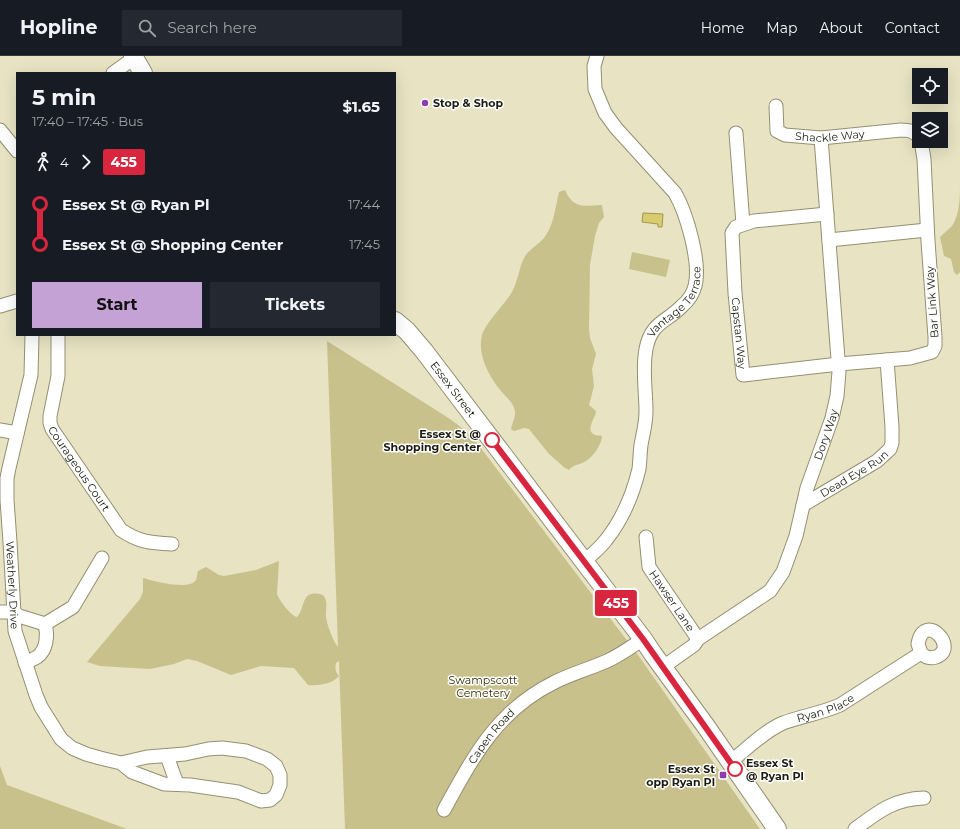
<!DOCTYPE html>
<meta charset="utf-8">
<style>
:root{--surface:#171b24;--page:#242831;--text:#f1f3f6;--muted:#9ea1a6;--line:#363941;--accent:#c4a2d6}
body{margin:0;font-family:Montserrat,sans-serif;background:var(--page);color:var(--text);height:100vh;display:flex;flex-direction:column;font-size:15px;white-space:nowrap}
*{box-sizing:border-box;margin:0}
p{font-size:13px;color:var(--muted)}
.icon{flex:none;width:22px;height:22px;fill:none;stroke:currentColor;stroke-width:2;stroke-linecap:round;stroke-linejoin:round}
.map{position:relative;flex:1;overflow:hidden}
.details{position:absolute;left:16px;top:16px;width:380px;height:264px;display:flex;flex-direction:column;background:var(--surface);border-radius:0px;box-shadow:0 4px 16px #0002}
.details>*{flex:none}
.badge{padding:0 8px;border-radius:3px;font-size:14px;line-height:26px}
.fabs{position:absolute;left:912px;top:12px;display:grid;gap:8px}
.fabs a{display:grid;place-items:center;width:36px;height:36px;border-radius:0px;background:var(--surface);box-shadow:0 4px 16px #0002;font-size:20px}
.map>.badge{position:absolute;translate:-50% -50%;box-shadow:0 0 0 2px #fff}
.legs{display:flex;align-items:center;gap:6px;height:44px;padding:0 16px;font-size:13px}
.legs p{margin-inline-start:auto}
.headline{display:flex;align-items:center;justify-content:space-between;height:68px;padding:0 16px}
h1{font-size:22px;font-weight:700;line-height:30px}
.cta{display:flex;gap:8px;margin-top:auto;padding:8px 16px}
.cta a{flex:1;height:46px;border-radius:0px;background:var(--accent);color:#111;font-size:16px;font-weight:700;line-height:46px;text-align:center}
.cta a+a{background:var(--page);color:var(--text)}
ul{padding:0 16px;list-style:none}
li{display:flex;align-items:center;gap:14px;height:40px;font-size:15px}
li i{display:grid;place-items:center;width:6px;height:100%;margin:0 5px;background:currentColor}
li i::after{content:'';width:10px;height:10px;margin:-5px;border:3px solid;border-radius:50%;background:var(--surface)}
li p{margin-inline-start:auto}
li:first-child i{background:linear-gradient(#0000 50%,currentColor 0)}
li:last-child i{background:linear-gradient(currentColor 50%,#0000 0)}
header{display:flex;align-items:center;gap:24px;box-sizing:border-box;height:56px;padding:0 20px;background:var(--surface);border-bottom:1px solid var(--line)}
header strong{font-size:19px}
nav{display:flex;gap:22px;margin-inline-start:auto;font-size:14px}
.search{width:280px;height:36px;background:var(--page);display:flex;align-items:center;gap:10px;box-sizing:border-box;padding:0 14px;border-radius:0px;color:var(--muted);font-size:15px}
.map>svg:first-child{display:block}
.green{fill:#c8c18b}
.water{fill:#d9cc6e;stroke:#a19752}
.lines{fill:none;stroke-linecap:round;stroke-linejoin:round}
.minor-casing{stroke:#939072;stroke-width:15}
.secondary-casing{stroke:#939072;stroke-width:20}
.minor{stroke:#fff;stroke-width:13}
.secondary{stroke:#fff;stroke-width:18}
.line-1-casing{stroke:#fff;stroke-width:9}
.line-1{stroke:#d7263d;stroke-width:6}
.poi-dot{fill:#8c3eae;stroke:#fff;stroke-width:1.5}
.stop-1-dot{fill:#fff;stroke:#d7263d;stroke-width:2}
.labels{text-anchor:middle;stroke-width:3;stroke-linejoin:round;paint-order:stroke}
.poi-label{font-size:11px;font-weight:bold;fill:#1d1c10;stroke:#fff;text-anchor:start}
.street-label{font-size:11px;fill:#1d1c10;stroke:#fff}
.stop-label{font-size:11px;font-weight:bold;fill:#1d1c10;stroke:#fff;text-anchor:end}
.park-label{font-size:11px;fill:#342f04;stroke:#fff}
</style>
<header>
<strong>Hopline</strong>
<div class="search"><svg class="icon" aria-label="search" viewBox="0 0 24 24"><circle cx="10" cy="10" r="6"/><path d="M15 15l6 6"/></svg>Search here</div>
<nav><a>Home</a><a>Map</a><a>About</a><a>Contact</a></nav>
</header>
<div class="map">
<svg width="960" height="773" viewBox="0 0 960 773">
<rect width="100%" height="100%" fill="#e7e3c3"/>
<path class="green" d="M960,126V216L957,219L954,216L951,203L944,200L940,181C944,177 948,174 952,170C960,158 960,140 960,126Z
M565,134C573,153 584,150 602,149L604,161L599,167L595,180L590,209L589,273L590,282L596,298L592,313L594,330L589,349L596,355C596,361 584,375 595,379C597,380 600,379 602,380C602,388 593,401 586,405C580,409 574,408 569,414L565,412L549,398L529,373L524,372L514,375L511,373C512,367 516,361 515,355C513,346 506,341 501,335C489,320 477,299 482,279C486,266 505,248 512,236C518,225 519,212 524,202C528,194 538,189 544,182C554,169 555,153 559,136Z
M632,196L670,204L666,221L629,213Z
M327,285L450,363L471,379L638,599L760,773H345L339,605L336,607C335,612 335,616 339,620C333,628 317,630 308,629L294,612L261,610L231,619L197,605L187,603L174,608L150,613L100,610L87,606L140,543L143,536V522C153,525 189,535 196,524C197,522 197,518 198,515L206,511L219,519L224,520L256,514L279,505L277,538C279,544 291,560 297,561C306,552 300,532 323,539C329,546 325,553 326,561C327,569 333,585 338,591Z
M0,710L7,729L127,773H0Z"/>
<path class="water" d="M643,157L663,158L662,171H658V168L642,166Z"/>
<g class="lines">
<defs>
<g id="minor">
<path d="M113,17L134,2"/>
<path id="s1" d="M776,50L777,75L785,79L821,82L901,74C909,74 914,75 919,81"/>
<path d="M0,74L17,95"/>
<path d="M736,77L743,168"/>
<path id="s2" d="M827,158L754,165L736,171L732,177L735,237L743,319L839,308L910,302L932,296L935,290V281L928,185L924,103L921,85"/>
<path d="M829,184L927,174"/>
<path d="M0,250L17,245"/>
<path id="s3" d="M32,279L31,319L9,412L7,422V444L10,486L15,575L36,639L41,651L61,683L72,692L86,698L100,702L121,707L147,701L185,698L208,693L222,692L246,695L267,703L276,710L280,719V729L276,739L270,744L261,745L238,736L190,729L164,728L132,716L121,707"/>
<path id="s4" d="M58,279V320L50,360V367L52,373L121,474C139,486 150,487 172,488"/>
<path d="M0,374L17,377"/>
<path id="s5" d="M803,449L877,405L890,393L892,387V371L887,304"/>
<path id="s6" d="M646,481L649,511L698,583"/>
<path id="s7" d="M585,505C592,498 600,492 606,484C622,464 633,438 639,413C640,405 640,397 641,389C643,378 646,367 646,356C646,335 642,313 646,293C651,266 667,266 682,250C688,245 693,238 695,230C701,207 687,158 675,137L616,72L605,57L595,33L594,10L597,0"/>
<path d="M0,556H14L19,560L45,568L73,551L102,502"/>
<path d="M25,607C28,605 33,604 37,601C47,594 48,579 45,568"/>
<path id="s8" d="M663,611L694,589L698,583L770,535L783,516L796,480L807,432L832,362L837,340L839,316L821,82"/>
<path d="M167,700L177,728"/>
<path id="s9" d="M730,706C747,693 764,675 783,667C802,660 822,657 840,649L921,597C925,601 930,603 936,601C960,592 924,554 918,588L921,597"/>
<path id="s10" d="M444,754C473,701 497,655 553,627C570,618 589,613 607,605C620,599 631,591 643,583"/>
<path d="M855,773C879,755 894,743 924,742"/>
</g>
<g id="secondary">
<path d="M133,0L143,17"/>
<path id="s11" d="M395,265L407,275L424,295L643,583L653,598L705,669L777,773"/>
</g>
</defs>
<use href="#minor" class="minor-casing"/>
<use href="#secondary" class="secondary-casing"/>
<use href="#minor" class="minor"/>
<use href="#secondary" class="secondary"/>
</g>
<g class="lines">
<defs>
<path id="line-1" d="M492,384L643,583L735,713"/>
</defs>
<use href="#line-1" class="line-1-casing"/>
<use href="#line-1" class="line-1"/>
</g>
<g class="poi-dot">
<circle cx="425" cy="47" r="4"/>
<rect x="719" y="715" width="8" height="8" rx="2"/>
</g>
<g class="stop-1-dot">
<circle cx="492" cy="384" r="7"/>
<circle cx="735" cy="713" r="7"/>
</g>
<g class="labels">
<g class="poi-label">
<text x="433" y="51">Stop &amp; Shop</text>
<text x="715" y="717" text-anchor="end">Essex St<tspan x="715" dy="13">opp Ryan Pl</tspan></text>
</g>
<g class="street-label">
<text dy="4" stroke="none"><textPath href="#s1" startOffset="79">Shackle Way</textPath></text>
<text dy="4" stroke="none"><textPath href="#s7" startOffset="287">Vantage Terrace</textPath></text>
<text transform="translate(932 246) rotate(-94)" y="4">Bar Link Way</text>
<text dy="4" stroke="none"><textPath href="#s2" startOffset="200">Capstan Way</textPath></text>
<text dy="4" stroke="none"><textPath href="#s11" startOffset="90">Essex Street</textPath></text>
<text dy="4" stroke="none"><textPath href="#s8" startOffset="299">Dory Way</textPath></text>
<text dy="4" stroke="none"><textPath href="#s4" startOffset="143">Courageous Court</textPath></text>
<text dy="4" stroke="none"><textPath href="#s5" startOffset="60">Dead Eye Run</textPath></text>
<text dy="4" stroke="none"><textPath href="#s3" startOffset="253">Weatherly Drive</textPath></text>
<text dy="4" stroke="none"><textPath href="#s6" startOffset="71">Hawser Lane</textPath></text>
<text dy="4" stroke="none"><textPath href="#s9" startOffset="111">Ryan Place</textPath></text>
<text dy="4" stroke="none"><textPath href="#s10" startOffset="88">Capen Road</textPath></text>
</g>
<g class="stop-label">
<text x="481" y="382">Essex St @<tspan x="481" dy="13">Shopping Center</tspan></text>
<text x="746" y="711" text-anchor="start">Essex St<tspan x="746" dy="13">@ Ryan Pl</tspan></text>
</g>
<g class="park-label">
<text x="483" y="628">Swampscott<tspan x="483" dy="13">Cemetery</tspan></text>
</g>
</g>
</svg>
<div class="fabs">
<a><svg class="icon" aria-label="locate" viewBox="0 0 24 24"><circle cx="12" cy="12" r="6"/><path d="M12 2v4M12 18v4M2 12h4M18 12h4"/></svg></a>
<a><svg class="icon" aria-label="layers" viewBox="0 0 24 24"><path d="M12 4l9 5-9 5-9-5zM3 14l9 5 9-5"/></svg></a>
</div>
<b class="badge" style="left:616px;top:547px;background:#d7263d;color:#fff">455</b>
<section class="details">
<div class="headline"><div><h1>5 min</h1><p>17:40 – 17:45 · Bus</p></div><b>$1.65</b></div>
<div class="legs"><svg class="icon" aria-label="walk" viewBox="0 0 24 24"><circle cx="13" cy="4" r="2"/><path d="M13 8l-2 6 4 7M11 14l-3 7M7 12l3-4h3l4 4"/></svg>4<svg class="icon" aria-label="forward" viewBox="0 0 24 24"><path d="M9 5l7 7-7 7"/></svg><b class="badge" style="background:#d7263d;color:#fff">455</b></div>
<ul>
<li><i style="color:#d7263d"></i><b>Essex St @ Ryan Pl</b><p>17:44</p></li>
<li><i style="color:#d7263d"></i><b>Essex St @ Shopping Center</b><p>17:45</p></li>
</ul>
<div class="cta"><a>Start</a><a>Tickets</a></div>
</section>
</div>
